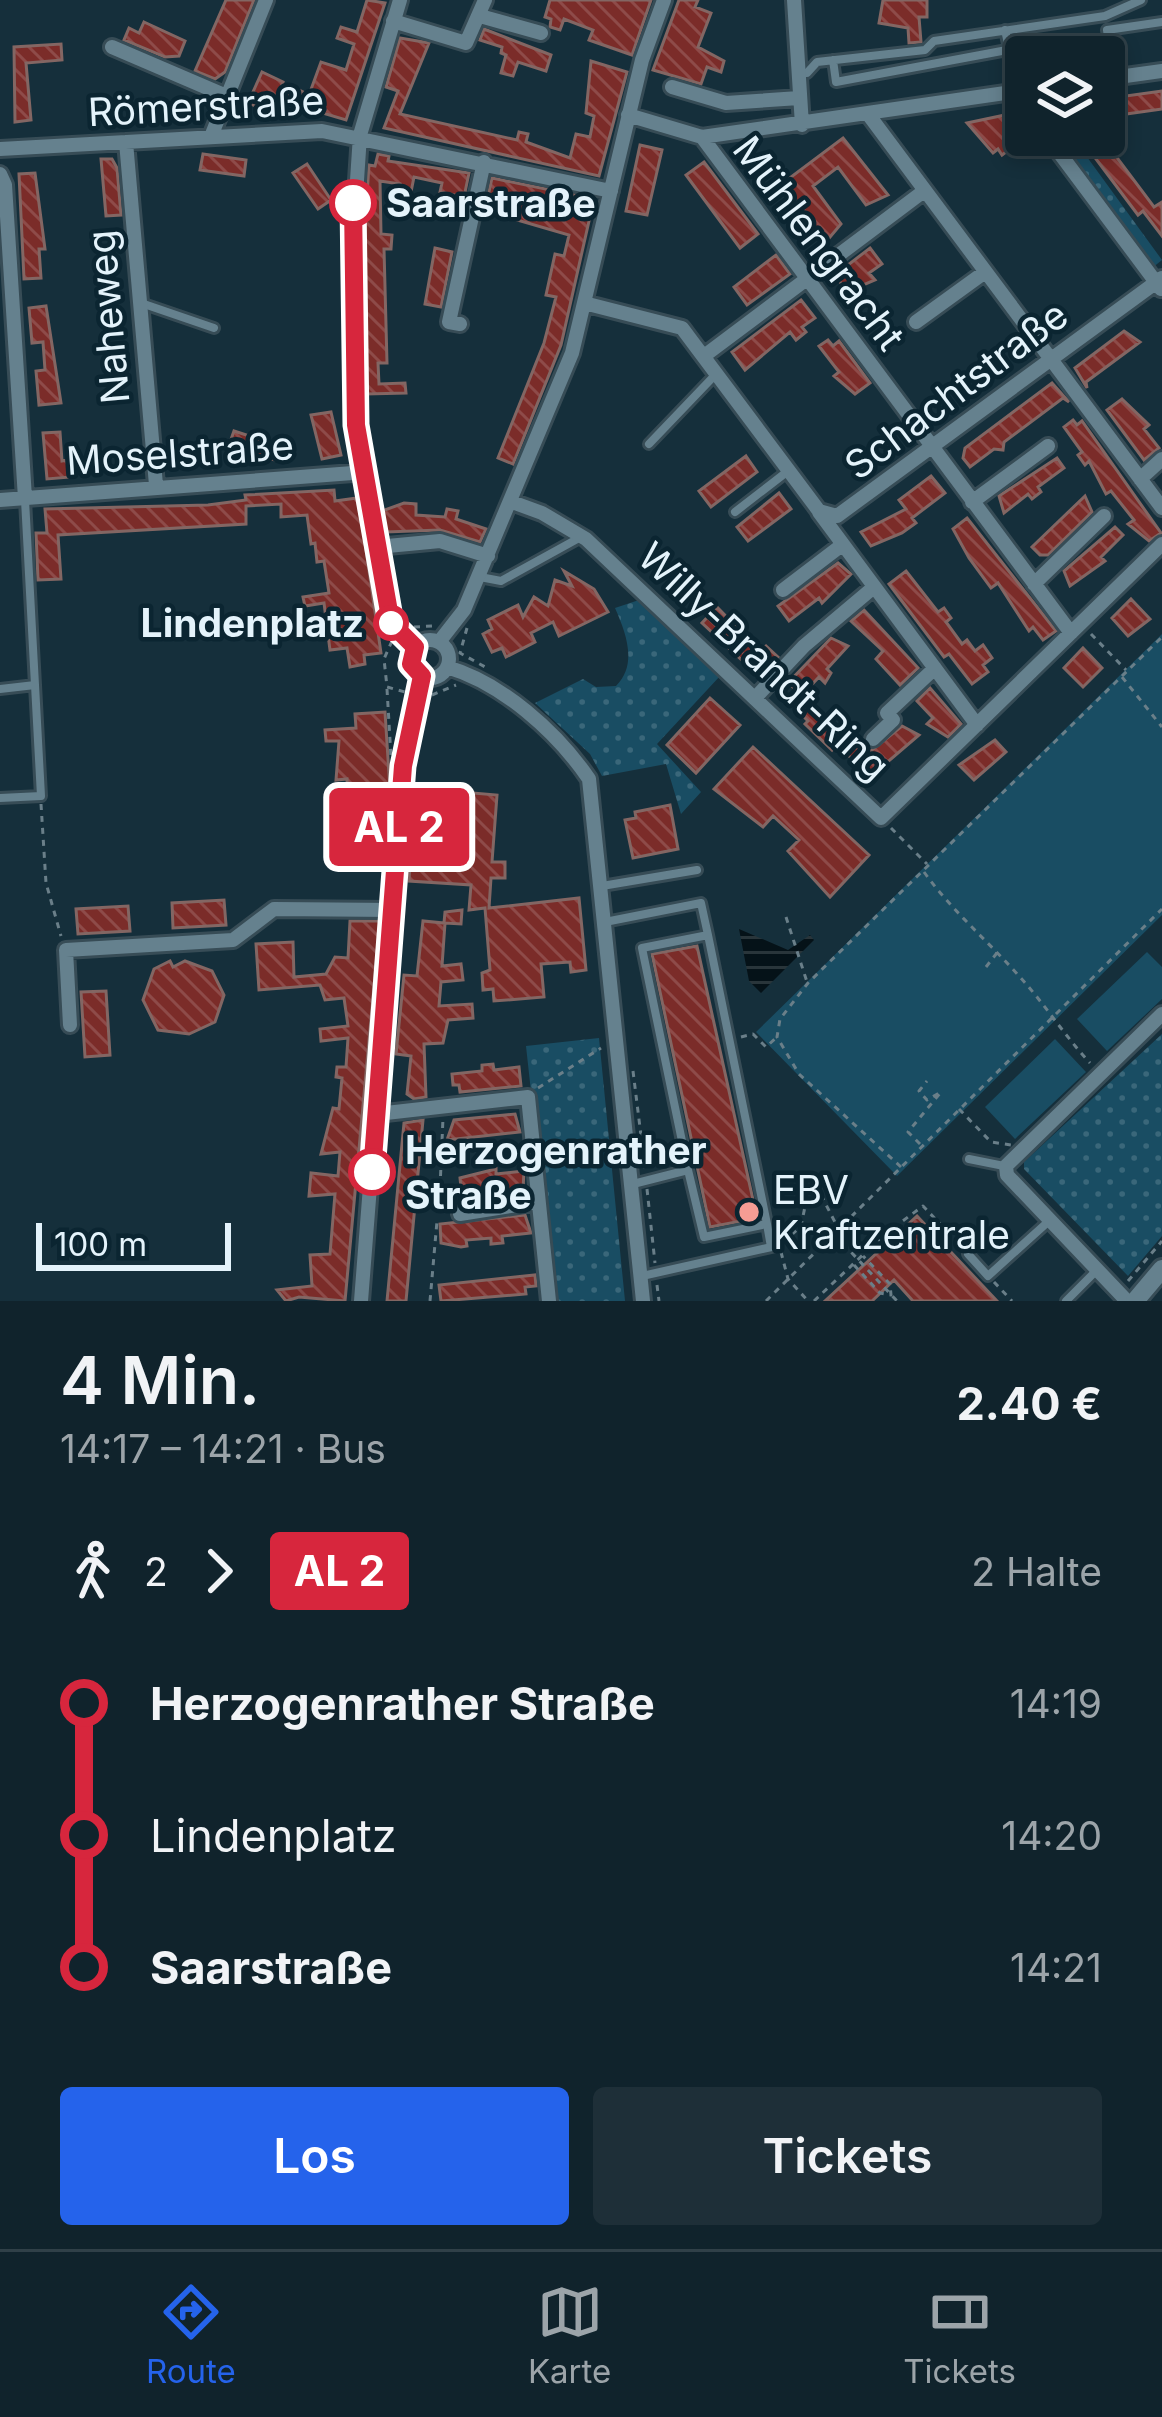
<!DOCTYPE html>
<html lang="de">
<meta charset="utf-8">
<style>
:root{--surface:#10232c;--page:#1e2f38;--text:#f1f3f6;--muted:#9ca4a9;--line:#304048;--accent:#2563eb}
body{margin:0;font-family:Inter,sans-serif;background:var(--page);color:var(--text);height:100vh;display:flex;flex-direction:column;font-size:45px;white-space:nowrap}
*{box-sizing:border-box;margin:0}
p{font-size:39px;color:var(--muted)}
.icon{flex:none;width:66px;height:66px;fill:none;stroke:currentColor;stroke-width:2;stroke-linecap:round;stroke-linejoin:round}
.map{position:relative;height:1301px;overflow:hidden}
.side{display:flex;flex-direction:column;background:var(--surface);flex:1}
.side>*{flex:none}
.badge{padding:0 24px;border-radius:9px;font-size:42px;line-height:78px}
.controls{position:absolute;left:1005px;top:36px;display:grid;gap:24px}
.controls a{display:grid;place-items:center;width:120px;height:120px;border-radius:12px;background:var(--surface);box-shadow:0 6px 18px #0003,0 0 0 3px var(--line);font-size:60px}
.scale{position:absolute;left:36px;bottom:30px;width:195px;box-sizing:border-box;padding-left:12px;border:6px solid #e4f3fb;border-top:0;font-size:33px;line-height:42px;white-space:nowrap;color:#e4f3fb;-webkit-text-stroke:9px #0b2531;paint-order:stroke}
.map>.badge{position:absolute;translate:-50% -50%;box-shadow:0 0 0 6px #fff}
.legs{display:flex;align-items:center;gap:18px;height:132px;padding:0 60px;font-size:39px}
.legs p{margin-inline-start:auto}
.headline{display:flex;align-items:center;justify-content:space-between;height:204px;padding:0 60px}
h1{font-size:66px;font-weight:600;line-height:90px}
.action{display:flex;gap:24px;margin-top:auto;padding:24px 60px}
.action a{flex:1;height:138px;border-radius:12px;background:var(--accent);color:#fff;font-size:48px;font-weight:600;line-height:138px;text-align:center}
.action a+a{background:var(--page);color:var(--text)}
ul{padding:0 60px;list-style:none}
li{display:flex;align-items:center;gap:42px;height:132px;font-size:45px}
li i{display:grid;place-items:center;width:18px;height:100%;margin:0 15px;background:currentColor}
li i::after{content:'';width:30px;height:30px;margin:-15px;border:9px solid;border-radius:50%;background:var(--surface)}
li p{margin-inline-start:auto}
li:first-child i{background:linear-gradient(#0000 50%,currentColor 0)}
li:last-child i{background:linear-gradient(currentColor 50%,#0000 0)}
.tab-bar{display:flex;justify-content:space-around;align-items:center;height:168px;border-top:3px solid var(--line);background:var(--surface);font-size:33px;color:var(--muted)}
.tab-bar a{display:grid;justify-items:center;gap:6px}
.tab-bar .selected{color:var(--accent)}
.map>svg:first-child{display:block}
.grass{fill:url(#grass-dots)}
.park{fill:#194d63}
.water{fill:url(#water-rules)}
.building{fill:url(#building-back-hatch);stroke:#836663;stroke-width:3}
.lines{fill:none;stroke-linecap:round;stroke-linejoin:round}
.service-casing{stroke:#374c56;stroke-width:14}
.minor-casing{stroke:#374c56;stroke-width:20}
.tertiary-casing{stroke:#374c56;stroke-width:24}
.path{stroke:#6a7f89;stroke-width:3;stroke-dasharray:6 6;stroke-linecap:butt}
.service{stroke:#65818e;stroke-width:8}
.minor{stroke:#65818e;stroke-width:14}
.tertiary{stroke:#65818e;stroke-width:18}
.line-1-casing{stroke:#fff;stroke-width:27}
.line-1{stroke:#d7263d;stroke-width:18}
.stop-1-dot{fill:#fff;stroke:#d7263d;stroke-width:6}
.poi-dot{fill:#f59c94;stroke:#0b2531;stroke-width:4.5}
.labels{text-anchor:middle;stroke-width:9;stroke-linejoin:round;paint-order:stroke}
.street-label{font-size:39px;fill:#e4f3fb;stroke:#0b2531}
.stop-label{font-size:39px;font-weight:bold;fill:#e4f3fb;stroke:#0b2531;text-anchor:start}
.poi-label{font-size:39px;fill:#e4f3fb;stroke:#0b2531;text-anchor:start}
</style>
<div class="map">
<svg width="1162" height="1301" viewBox="0 0 1162 1301">
<defs>
<pattern id="grass-dots" width="8" height="8" patternUnits="userSpaceOnUse" patternTransform="scale(3)"><rect width="8" height="8" fill="#194d63"/><path d="M2 2h.1M6 6h.1" fill="none" stroke="#3a677a" stroke-width="1.8" stroke-linecap="round"/></pattern>
<pattern id="water-rules" width="6" height="5" patternUnits="userSpaceOnUse" patternTransform="scale(3)"><rect width="6" height="5" fill="#051218"/><path d="M0 2.5h6" fill="none" stroke="#29353a"/></pattern>
<pattern id="building-back-hatch" width="6" height="6" patternUnits="userSpaceOnUse" patternTransform="scale(3)"><rect width="6" height="6" fill="#7b2c29"/><path d="M-1 5l2 2M0 0l6 6M5-1l2 2" fill="none" stroke="#8e4b49"/></pattern>
</defs>
<rect width="100%" height="100%" fill="#152f3b"/>
<path class="grass" d="M1052,135H1071L1162,260L1152,268Z
M639,600L720,676L657,744L701,792L681,814L666,764L602,776L590,754L535,703L583,679L596,687L616,686C638,664 626,633 615,608Z
M1162,1034V1236L1128,1276L1024,1169V1162Z
M599,1038L625,1301H554L526,1046Z"/>
<path class="park" d="M1162,634V915L897,1176L756,1032Z
M1147,952L1162,967V999L1107,1051L1077,1019Z
M1055,1039L1086,1072L1015,1139L985,1107Z"/>
<path class="water" d="M739,929L788,950L810,935L814,940L761,993L749,981Z"/>
<path class="building" d="M226,0H254L225,72L215,79L195,71Z
M367,0L385,3L346,120L279,100L274,113L248,103L262,72L283,82L280,90L299,98L301,91L309,95L321,62L346,70L354,44L337,38L341,27L357,32Z
M550,0H651L632,55L589,40L593,30L564,19L560,30L550,27L551,19L545,17Z
M679,0H698L695,7L711,13L698,47L724,61L721,72L707,67L701,84L653,70Z
M883,0H927V17H919L921,42L909,43L908,28L879,23Z
M144,22L185,41L179,56L165,57L124,40L129,28L139,33Z
M484,29L551,55L546,71L518,62L513,76L501,73L506,55L501,53L502,47L480,40Z
M400,38L429,43L400,114L517,140L519,132L528,134L526,142L570,158L576,134L590,137L594,116L586,113L591,61L627,72L599,176L384,128L398,91L386,87Z
M61,44L62,60L26,63L31,120L15,122L14,47Z
M1162,91V109L1119,115L1118,109L1104,111V99Z
M1005,115L1019,134L1014,138L1018,143L1002,155L998,149L993,153L967,123Z
M1078,135H1100L1154,207L1162,202V236L1143,211L1138,215Z
M843,138L888,195L866,205L838,167L813,186L841,224L825,243L783,183Z
M640,145L662,150L647,215L626,211Z
M203,154L246,160L244,176L200,170Z
M378,154L389,156L388,161L469,173L464,197L440,192L442,183L414,177L407,212L395,211L400,184L380,181L381,234L392,235L391,249H384L387,363H378L379,384L405,383L406,393L366,394L365,384L362,271L369,165L375,166Z
M101,159H112L117,168L121,215L106,216Z
M704,162L758,234L740,248L686,175Z
M307,164L331,200L318,209L293,173Z
M35,173L45,249H39L41,278L24,279L19,174Z
M492,178L594,199L561,345L513,464L498,458L544,343L556,297L546,295L555,254L564,256L569,235L517,220L519,209L488,202L485,210Z
M435,248L452,252L441,307L425,304Z
M870,248L882,264L869,273L875,280L847,292L835,275Z
M776,255L790,274L747,305L734,287Z
M801,300L815,318L802,327L806,332L796,340L790,332L745,370L732,352Z
M46,306L61,403L39,405L36,371L45,370L43,342L32,343L29,308Z
M1124,331L1140,342L1086,382L1087,388L1075,368Z
M828,340L833,346L839,341L870,383L855,394L834,376L839,372L819,346Z
M1052,383L1069,402L1063,398L1004,442L1003,450L994,449L970,467L963,458L965,448Z
M1122,399L1149,425L1144,429L1159,448L1144,460L1107,410Z
M331,412L341,455L322,459L311,415Z
M1073,420L1077,425L1082,421L1161,533L1149,541L1128,524L1134,520L1111,491L1106,494L1089,461L1085,465L1078,455L1082,452L1064,427Z
M234,431L280,446L275,460L228,448Z
M60,432L62,461L68,460L71,477L47,479L43,433Z
M746,456L757,472L711,507L699,491Z
M1057,458L1064,468L1038,487L1041,492L1032,499L1028,494L1004,513L999,496Z
M931,476L945,493L912,518L916,523L902,533L871,546L861,532L906,509L899,500Z
M334,490L335,501L357,498L364,536L381,653L364,655L365,664L350,667L347,648L330,650L324,603L305,606L303,597L329,593L324,561L317,562L315,543L311,544L307,515L281,517V504L246,506V524L58,535L61,579L38,580L36,533H47L45,509L208,505L246,500L245,495Z
M779,493L791,509L748,541L737,527Z
M1085,496L1092,512L1048,555H1040L1032,547Z
M404,503L416,504V515L445,517L447,509L458,511L456,519L486,529L480,542L440,530L386,532L382,511Z
M967,518L1056,631L1043,640L1033,627L1029,631L998,583L991,588L969,558L953,529Z
M1115,527L1123,535L1101,557L1105,561L1070,586L1064,571Z
M838,563L851,574L822,603L819,598L789,621L778,606Z
M564,571L594,589L608,612L559,636L553,622L531,633L535,642L506,657L502,648L492,652L483,634L492,629L488,620L518,605L523,617L534,597L548,606L555,580L572,586Z
M906,571L938,612L944,608L951,618L946,622L962,644L967,640L975,651L983,645L992,658L983,665L988,672L972,684L949,654L944,657L889,584Z
M1131,599L1150,619L1128,636L1112,618Z
M717,607L760,651L766,646L778,657L760,677L702,623Z
M864,610L918,668L900,685L876,659L883,651L851,621Z
M831,638L848,646L827,669L831,673L825,683L819,677L802,695L788,683Z
M1083,648L1102,668L1083,687L1064,668Z
M930,688L961,724L948,737L927,724L933,718L917,701Z
M710,698L740,725L696,773L667,745Z
M809,703L867,754L902,726L919,735L870,777L837,744L832,750L805,724L808,721L800,713Z
M385,712L390,790L385,850L342,847L343,820H349L347,779L336,780L339,741H326L325,730L356,728L355,714Z
M995,740L1006,752L974,780L959,765Z
M753,747L869,855L830,897L788,851L799,840L773,816L763,827L714,789Z
M438,790L497,795L492,862H505V878H491L489,908L579,898L586,970L571,972L570,962L541,964L544,997L494,1001L493,989L483,990L482,973L490,970L485,908L469,910L471,885L409,881L410,864L421,865L424,827Z
M670,805L678,849L633,858L625,820L636,818L635,812Z
M224,900L226,925L173,928L172,903Z
M128,906L130,931L78,934L76,909Z
M462,910L461,924L445,923L442,966L461,964L463,980L441,982L439,1006L472,1004L473,1018L448,1020L443,1043L424,1044L426,1097L414,1099L407,1094L411,1056L396,1054L404,975L417,976L423,921L444,923L445,912Z
M350,921H380L345,1301L299,1297L286,1301L277,1290L312,1286L310,1255L330,1254L335,1194L309,1196L311,1173L338,1176L340,1152L321,1154L333,1108L339,1109L342,1078L336,1077L337,1067H346L348,1038L321,1041L320,1029L348,1026L344,998L325,1000L320,985L259,990L256,944L293,942L294,977L326,974L335,957L348,958Z
M697,946L757,1218L710,1227L652,954Z
M170,961L173,967L185,961L212,971L224,995L215,1022L189,1034L158,1030L143,1000L154,969Z
M106,991L110,1055L85,1057L81,992Z
M493,1064L494,1070L519,1067L521,1086L460,1092L459,1085H453L452,1074L482,1071V1065Z
M515,1114L520,1132L447,1140L454,1120Z
M423,1120L406,1301H387L404,1123Z
M496,1169V1174L524,1171L523,1190L462,1197L460,1178Z
M525,1215L531,1233L502,1236L503,1243L491,1244V1238L466,1240L467,1246L461,1247L441,1243L440,1224Z
M917,1216L997,1301H913L894,1280L872,1301H825Z
M535,1275L536,1286L525,1287L526,1294L441,1301L439,1285Z"/>
<g class="lines">
<defs>
<path id="service" d="M1005,30L1012,62L1026,66
M833,60L836,82L1007,50
M1104,61L1112,60L1107,30L1162,22
M799,73H807L817,62L925,50L934,41L1105,16L1141,0
M141,303L214,328
M649,444L716,374
M735,512L788,471
M480,577L501,581L579,538
M0,689L35,685
M0,798L41,796L25,500
M602,886L697,870
M605,922L701,903L708,935
M969,1159L1004,1166
M633,1184L688,1170L704,1237L767,1224L708,935L642,948L688,1170
M767,1224L771,1247
M968,1254L988,1276L1049,1221
M642,1276L776,1246
M1066,1301L1096,1271"/>
<path id="minor" d="M400,0L360,135L351,271L355,425L391,623L415,647
M794,0L802,125
M480,16L541,33
M393,21L466,43L485,0
M112,47L224,95
M1104,79L1162,71
M672,87L726,103L799,98
M1013,92L1026,109
M868,114L1162,508
M628,115L702,137L1026,90
M212,134L266,0
M1046,135L1161,289
M702,137L1071,633
M126,142L156,485
M0,149L322,131L611,191
M0,174L5,185L25,498
M584,303L682,328L819,511L837,516L1162,278
M916,322L985,272
M460,324L449,322L484,162
M704,356L924,191
M1140,479L1162,459
M0,500L366,472
M512,502L542,513L586,539L881,818L1162,544
M972,502L1048,446
M819,512L977,725
M377,547L440,541L488,556
M1034,584L1104,516
M783,590L842,545
M411 659a19 19 0 1 1 38 0a19 19 0 1 1-38 0Z
M439,642L464,610L572,353L642,60L664,0
M447,667C502,683 557,732 589,779L643,1301
M756,697L804,646L874,587
M873,739L893,720L887,713L935,668
M70,1025L66,950L233,940L274,909L394,910
M377,1114L528,1097L549,1301
M460,1214L537,1202
M361,1301L403,766L422,676
M1127,1301L1007,1175L1006,1166L1162,1014"/>
<path id="tertiary" d="M1135,1301L1162,1269"/>
</defs>
<use href="#service" class="service-casing"/>
<use href="#minor" class="minor-casing"/>
<use href="#tertiary" class="tertiary-casing"/>
<path class="path" d="M414,627L433,626
M467,628L460,653L487,668
M1091,634L1126,670
M392,641L384,659L387,687L405,692
M1122,677L1162,727
M387,689L391,757
M432,695L456,685
M41,804L46,883L61,936
M891,828L927,864
M924,872C952,911 987,940 1019,976C1044,1003 1064,1035 1090,1063
M786,917L807,982
M986,967L1000,949
M741,1037L753,1034L766,1047L776,1038
M633,1071L645,1168
M538,1088L601,1048
M959,1109L991,1142L1011,1145
M920,1144L908,1132L941,1092L927,1100L919,1091L927,1081
M901,1167L799,1074L777,1037L780,1019L808,983L1162,637
M440,1188L443,1118
M647,1189L655,1263
M835,1235L897,1301
M783,1243L801,1226L808,1192L822,1197L837,1226
M781,1252L788,1279L808,1301
M854,1265L880,1293L891,1295L890,1284L863,1256
M1128,1281L1162,1241
M994,1282L1012,1301
M657,1285L659,1301
M430,1301L437,1221
M766,1301L1162,909
M814,1301L885,1234L923,1206L962,1247"/>
<use href="#service" class="service"/>
<use href="#minor" class="minor"/>
<use href="#tertiary" class="tertiary"/>
</g>
<g class="lines">
<defs>
<path id="line-1" d="M353,203L356,425L391,623L415,647L411,664L422,676L403,766L372,1172"/>
</defs>
<use href="#line-1" class="line-1-casing"/>
<use href="#line-1" class="line-1"/>
</g>
<g class="stop-1-dot">
<circle cx="353" cy="203" r="21"/>
<circle cx="391" cy="623" r="15"/>
<circle cx="372" cy="1172" r="21"/>
</g>
<circle class="poi-dot" cx="749" cy="1212" r="12"/>
<g class="labels">
<g class="street-label">
<text transform="translate(206 106) rotate(-3)" y="14">Römerstraße</text>
<text transform="translate(819 243) rotate(53)" y="14">Mühlengracht</text>
<text transform="translate(108 317) rotate(-95)" y="14">Naheweg</text>
<text transform="translate(956 390) rotate(-37)" y="14">Schachtstraße</text>
<text transform="translate(180 453) rotate(-4)" y="14">Moselstraße</text>
<text transform="translate(764 661) rotate(43)" y="14">Willy-Brandt-Ring</text>
</g>
<g class="stop-label">
<text x="386" y="217">Saarstraße</text>
<text x="364" y="637" text-anchor="end">Lindenplatz</text>
<text x="405" y="1164">Herzogenrather<tspan x="405" dy="45">Straße</tspan></text>
</g>
<g class="poi-label">
<text x="773" y="1204">EBV<tspan x="773" dy="45">Kraftzentrale</tspan></text>
</g>
</g>
</svg>
<div class="controls">
<a><svg class="icon" aria-label="layers" viewBox="0 0 24 24"><path d="M12 4l9 5-9 5-9-5zM3 14l9 5 9-5"/></svg></a>
</div>
<div class="scale">100 m</div>
<b class="badge" style="left:399px;top:827px;background:#d7263d;color:#fff">AL 2</b>
</div>
<section class="side">
<div class="headline"><div><h1>4 Min.</h1><p>14:17 – 14:21 · Bus</p></div><b>2.40 €</b></div>
<div class="legs"><svg class="icon" aria-label="walk" viewBox="0 0 24 24"><circle cx="13" cy="4" r="2"/><path d="M13 8l-2 6 4 7M11 14l-3 7M7 12l3-4h3l4 4"/></svg>2<svg class="icon" aria-label="forward" viewBox="0 0 24 24"><path d="M9 5l7 7-7 7"/></svg><b class="badge" style="background:#d7263d;color:#fff">AL 2</b><p>2 Halte</p></div>
<ul>
<li><i style="color:#d7263d"></i><b>Herzogenrather Straße</b><p>14:19</p></li>
<li><i style="color:#d7263d"></i><span>Lindenplatz</span><p>14:20</p></li>
<li><i style="color:#d7263d"></i><b>Saarstraße</b><p>14:21</p></li>
</ul>
<div class="action"><a>Los</a><a>Tickets</a></div>
</section>
<nav class="tab-bar">
<a class="selected"><svg class="icon" aria-label="directions" viewBox="0 0 24 24"><path d="M12 3l9 9-9 9-9-9zM9 14v-3h6M13 9l2 2-2 2"/></svg>Route</a>
<a><svg class="icon" aria-label="map" viewBox="0 0 24 24"><path d="M3 6l6-2 6 2 6-2v14l-6 2-6-2-6 2zM9 4v14M15 6v14"/></svg>Karte</a>
<a><svg class="icon" aria-label="tickets" viewBox="0 0 24 24"><path d="M3 7h18v10H3zM15 7v10"/></svg>Tickets</a>
</nav>
